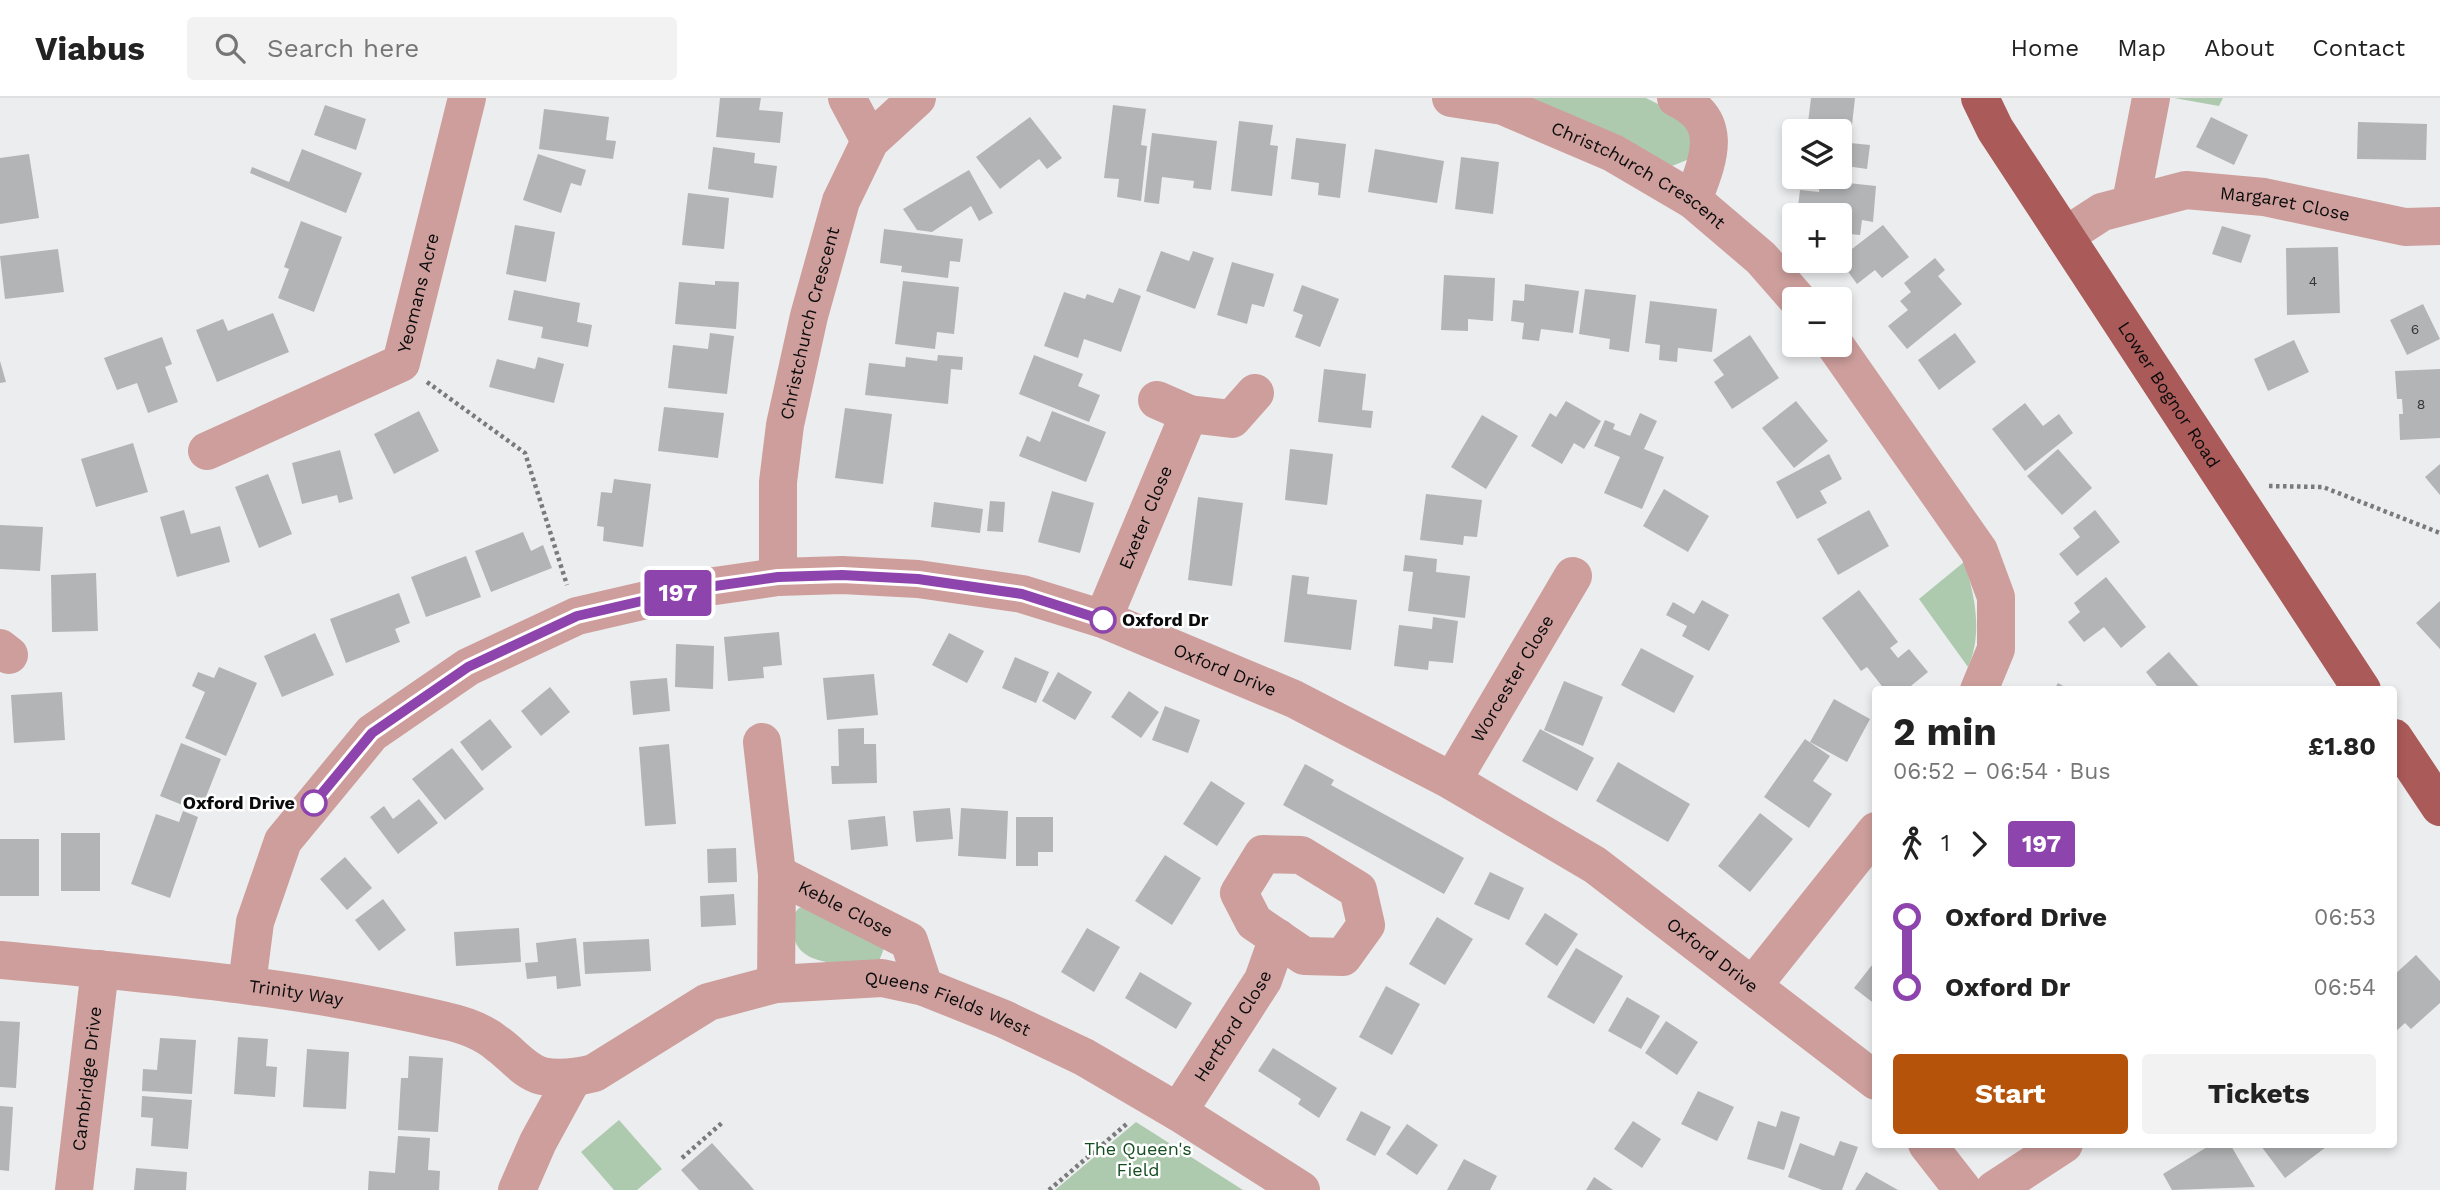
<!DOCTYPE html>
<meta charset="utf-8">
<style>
:root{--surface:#fff;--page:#f2f2f2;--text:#222;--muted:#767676;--line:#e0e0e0;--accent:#b45309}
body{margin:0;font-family:"Work Sans",sans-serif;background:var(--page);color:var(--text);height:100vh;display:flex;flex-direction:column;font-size:26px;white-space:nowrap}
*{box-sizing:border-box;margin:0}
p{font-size:23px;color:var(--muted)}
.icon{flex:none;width:38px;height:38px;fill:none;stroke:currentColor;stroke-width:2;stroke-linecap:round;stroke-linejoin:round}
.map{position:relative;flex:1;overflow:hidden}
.drawer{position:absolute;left:1872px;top:588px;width:525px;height:462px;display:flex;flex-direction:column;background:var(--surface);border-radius:7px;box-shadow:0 4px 10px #0003}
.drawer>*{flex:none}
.badge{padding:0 14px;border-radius:5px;font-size:24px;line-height:46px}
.fabs{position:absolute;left:1782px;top:21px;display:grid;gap:14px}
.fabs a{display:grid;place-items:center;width:70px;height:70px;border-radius:7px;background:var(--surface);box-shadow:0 4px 10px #0003;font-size:35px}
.map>.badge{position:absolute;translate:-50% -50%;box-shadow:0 0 0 4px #fff}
.legs{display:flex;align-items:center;gap:10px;height:77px;padding:0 21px;font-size:23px}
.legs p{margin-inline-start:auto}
.overview{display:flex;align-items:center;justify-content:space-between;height:119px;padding:0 21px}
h1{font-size:38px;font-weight:700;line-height:52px}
.cta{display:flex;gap:14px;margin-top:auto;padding:14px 21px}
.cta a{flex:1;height:80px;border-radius:7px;background:var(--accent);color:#fff;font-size:28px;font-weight:700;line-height:80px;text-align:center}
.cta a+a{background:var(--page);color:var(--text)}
ul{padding:0 21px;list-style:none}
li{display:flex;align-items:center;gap:24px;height:70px;font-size:26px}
li i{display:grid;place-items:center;width:10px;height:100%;margin:0 9px;background:currentColor}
li i::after{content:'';width:18px;height:18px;margin:-9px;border:5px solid;border-radius:50%;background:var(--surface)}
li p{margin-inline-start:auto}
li:first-child i{background:linear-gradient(#0000 50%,currentColor 0)}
li:last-child i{background:linear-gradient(currentColor 50%,#0000 0)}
header{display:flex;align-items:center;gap:42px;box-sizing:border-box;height:98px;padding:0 35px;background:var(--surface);border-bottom:2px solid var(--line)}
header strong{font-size:33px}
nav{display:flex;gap:38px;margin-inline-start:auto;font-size:24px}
.search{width:490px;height:63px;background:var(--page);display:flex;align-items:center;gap:18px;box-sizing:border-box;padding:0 24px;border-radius:7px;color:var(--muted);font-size:26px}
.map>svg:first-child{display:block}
.green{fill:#adcaaf}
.building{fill:#b3b4b5}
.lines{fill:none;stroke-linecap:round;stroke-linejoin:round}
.path{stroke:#797a7b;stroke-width:4.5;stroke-dasharray:3.5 3.5;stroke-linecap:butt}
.minor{stroke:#cd9e9c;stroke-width:38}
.major{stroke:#aa5a58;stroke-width:38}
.line-1-casing{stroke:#fff;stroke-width:16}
.line-1{stroke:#8e44ad;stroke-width:10}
.stop-1-dot{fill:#fff;stroke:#8e44ad;stroke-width:3.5}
.labels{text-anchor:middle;stroke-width:5;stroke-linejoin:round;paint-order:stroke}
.number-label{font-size:14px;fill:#353536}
.street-label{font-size:18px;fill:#0b0b0c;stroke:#fff}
.stop-label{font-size:18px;font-weight:bold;fill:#0b0b0c;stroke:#fff;text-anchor:start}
.park-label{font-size:18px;fill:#154d20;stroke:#fff}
</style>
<header>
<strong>Viabus</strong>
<div class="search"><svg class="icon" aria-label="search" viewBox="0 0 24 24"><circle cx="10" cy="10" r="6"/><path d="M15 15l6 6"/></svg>Search here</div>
<nav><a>Home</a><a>Map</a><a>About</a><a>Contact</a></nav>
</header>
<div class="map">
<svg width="2440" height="1092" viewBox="0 0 2440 1092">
<rect width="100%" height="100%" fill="#ecedee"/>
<path class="green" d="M1532,0H1646L1688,21L1692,60L1672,68Z
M2174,0H2223L2219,8Z
M1964,464C1975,497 1983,536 1968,569L1919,501Z
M809,808L884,850L878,866C854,865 801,872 794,839C793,832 793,824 793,817L799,810Z
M619,1022L662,1071L637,1092H614L581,1054Z
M1136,1024L1243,1092H1055Z"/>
<path class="building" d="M720,0H761L759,12L783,14L780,45L716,39Z
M1811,0H1855L1850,45L1870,47L1867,71L1839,67V33H1807Z
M325,7L366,21L356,52L314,37Z
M1113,7L1146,11L1141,47L1147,48L1141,103L1117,99L1119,81L1104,80Z
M544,11L609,19L606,42L616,43L613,61L539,51Z
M1030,19L1062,60L1047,71L1039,61L1000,91L976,59Z
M2211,19L2248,37L2234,67L2196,49Z
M1239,23L1273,27L1270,47L1278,48L1272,98L1231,93Z
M2358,24L2427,26L2426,62L2357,61Z
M1152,35L1217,43L1211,92L1193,90L1194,83L1162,79L1159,106L1144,104Z
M1296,40L1346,46L1340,100L1318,97L1319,85L1291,81Z
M713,49L755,55L754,65L777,68L773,100L708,91Z
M302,51L362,75L346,115L250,75L252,69L289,84Z
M1375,51L1444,63L1437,105L1368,94Z
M29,56L39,120L0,126V60Z
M538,56L586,72L581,88L571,85L561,115L523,102Z
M1461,59L1499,64L1493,116L1455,111Z
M969,72L993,115L979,123L971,108L932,134L917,132L903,111Z
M1820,82L1876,88L1873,124L1862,122L1860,137L1839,135V117H1797L1800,92L1819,94Z
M688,95L729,100L724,151L682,147Z
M301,123L342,139L314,214L278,200L289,171L284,169Z
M515,127L555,134L546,184L506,176Z
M1883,127L1909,159L1882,180L1875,172L1857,186L1839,161Z
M2222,128L2251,137L2241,165L2212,156Z
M884,131L963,141L960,164L950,163L948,180L901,174L902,168L880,165Z
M2338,149L2340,215L2287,217L2286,150Z
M58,151L64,194L5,201L0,158Z
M1161,153L1189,163L1193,153L1214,160L1195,211L1146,193Z
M1935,160L1945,172L1938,178L1962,206L1907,251L1888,228L1908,212L1900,203L1911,194L1904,185Z
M1232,164L1274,176L1264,209L1252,206L1247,226L1217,217Z
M1444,177L1495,180L1493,223L1468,221V233L1441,232Z
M715,183L739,184L736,231L675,226L679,184L715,187Z
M903,183L959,189L954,236L937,234L935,251L895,246Z
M1525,186L1579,193L1573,235L1541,231L1539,243L1522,241L1524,225L1511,223L1513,202L1524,203Z
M1302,187L1339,201L1320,249L1295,239L1303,217L1293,213Z
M1119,190L1141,198L1121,254L1084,241L1078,260L1044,248L1064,194L1085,201L1087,196L1113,205Z
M1585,191L1636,197L1629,254L1609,251L1610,241L1579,236Z
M514,192L580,205L577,224L592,227L588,249L541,240L543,229L508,222Z
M1650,203L1717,211L1712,254L1678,250L1677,264L1659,262L1660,247L1645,245Z
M2423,206L2440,241L2407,257L2390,222Z
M273,215L289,254L217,284L196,232L223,221L228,233Z
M710,235L734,238L727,296L668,290L673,247L708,251Z
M1955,235L1976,264L1939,292L1918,262Z
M1750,237L1779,280L1732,311L1714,284L1724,277L1713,262Z
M162,239L172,266L165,269L178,304L148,315L137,285L117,292L104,260Z
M2294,242L2309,274L2268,293L2254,261Z
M938,257L963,259L962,272L951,271L948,306L865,297L869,265L905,269L906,259L937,263Z
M1034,257L1083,276L1078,288L1100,297L1089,324L1019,296Z
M538,259L564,266L554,305L489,289L497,261L535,271Z
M0,263L6,284L0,285Z
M1324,271L1366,276L1362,312L1373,313L1371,330L1318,324Z
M2440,271V340L2400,342L2399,316H2403L2402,301H2397L2395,273Z
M1566,303L1601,323L1584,351L1574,345L1562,366L1531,348L1550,315L1556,319Z
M1796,303L1828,343L1794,370L1762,330Z
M2025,305L2043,328L2059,316L2073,335L2025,373L1992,331Z
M664,309L724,315L718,360L658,353Z
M845,310L892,316L883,386L835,380Z
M419,313L439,353L394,376L374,336Z
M1052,313L1106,334L1086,384L1019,358L1027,338L1040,344Z
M1640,315L1657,323L1644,351L1664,359L1642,411L1604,395L1620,359L1594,348L1605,322L1615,326L1613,331L1630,338Z
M1482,317L1518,338L1486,391L1451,369Z
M133,345L148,394L96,409L81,361Z
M1290,351L1333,356L1327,407L1285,402Z
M2058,351L2092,390L2062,417L2027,378Z
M340,352L353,401L339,405L337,397L302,406L292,365Z
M1829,356L1842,381L1820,393L1827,405L1797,421L1776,384Z
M2440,366V397L2425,379Z
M268,376L292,436L259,450L235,389Z
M614,381L651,386L643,449L603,443L604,429L597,428L601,394L612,395Z
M1664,391L1709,418L1688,454L1643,428Z
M1052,393L1094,405L1080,455L1038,444Z
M1426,396L1482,402L1477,439L1464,438L1463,447L1420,442Z
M1198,399L1243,405L1232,488L1188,482Z
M990,403L1005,404L1003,434L987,433Z
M934,404L983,411L980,435L931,429Z
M184,412L191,436L220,428L230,464L177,479L160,419Z
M1869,412L1889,448L1838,477L1817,441Z
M2095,412L2120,444L2077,478L2059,456L2080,439L2073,430Z
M0,427L43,429L40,473L0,471Z
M523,434L531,453L543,447L552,470L491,494L475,453Z
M1405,457L1437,461L1436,474L1470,478L1465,520L1408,513L1413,474L1403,473Z
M466,458L481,499L426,519L411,479Z
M96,475L98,533L52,534L51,477Z
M1292,477L1309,479L1307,496L1357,502L1351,552L1284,544Z
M2106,479L2146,529L2121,550L2104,529L2084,544L2068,524L2080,514L2074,505Z
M1859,492L1898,544L1890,550L1898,560L1909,551L1928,574L1906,592H1885L1867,569L1861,573L1822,520Z
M399,495L410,525L395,531L400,544L346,565L330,521Z
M1702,502L1729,517L1709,553L1682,538L1687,528L1666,517L1673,504L1694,516Z
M2440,503V551L2416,525Z
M1433,519L1458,523L1453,565L1429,563L1428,572L1394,568L1399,527L1432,531Z
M779,534L782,567L763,569L764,580L728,583L724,539Z
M315,535L334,577L282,599L264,558Z
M949,535L984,553L967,585L932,567Z
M676,546L714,548L713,591L675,589Z
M1641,550L1694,578L1674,615L1621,587Z
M2169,554L2202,592H2160L2146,574Z
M1015,559L1049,574L1036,605L1002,590Z
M219,569L257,585L226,658L185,640L205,594L192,588L198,574L214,580Z
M1058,574L1092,594L1075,622L1042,603Z
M874,576L878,617L827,622L823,580Z
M667,580L670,613L633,617L630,583Z
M1564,583L1603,599L1583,648L1544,632Z
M2058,585L2070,592H2054Z
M550,589L570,614L541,638L521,613Z
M1129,593L1159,614L1141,640L1111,619Z
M62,594L65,642L14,645L11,597Z
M1834,601L1870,621L1847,664L1810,644Z
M1165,608L1200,622L1188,655L1152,642Z
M490,621L512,649L482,673L460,644Z
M864,630V646H876L877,685L832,686L831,668H839L838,631Z
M1540,631L1594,660L1577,693L1522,663Z
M1805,641L1830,658L1813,683L1832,696L1809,730L1764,699Z
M181,645L221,661L200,714L160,698Z
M669,646L676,726L645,728L639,649Z
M452,650L484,691L445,722L412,681Z
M1618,664L1690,706L1668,744L1596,703Z
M1305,666L1334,682L1331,687L1464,760L1444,796L1283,707Z
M1211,683L1245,705L1217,748L1183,726Z
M419,701L438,725L398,756L370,719L384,708L393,721Z
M950,710L953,741L916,744L913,713Z
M961,710L1008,713L1006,761L958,758Z
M183,713L198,719L170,800L131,786L156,716L179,724Z
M1760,715L1793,741L1750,794L1718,768Z
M885,718L888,748L851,752L848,722Z
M1016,719H1053V754H1038V768H1016Z
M61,735H100V793H61Z
M0,741H39V798H0Z
M736,750L737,784L708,785L707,751Z
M1165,757L1201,780L1172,827L1135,803Z
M345,759L372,790L347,812L320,781Z
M1490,774L1524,790L1509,822L1474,806Z
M734,796L736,827L701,829L700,798Z
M383,801L406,832L379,853L355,822Z
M1545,815L1578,836L1557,868L1525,846Z
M1437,819L1473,841L1445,887L1409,866Z
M519,830L521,864L456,868L454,834Z
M1087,830L1120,849L1094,894L1061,874Z
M576,840L581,888L557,891L556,878L527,881L525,865L538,864L536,845Z
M649,841L651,873L585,876L583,844Z
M1576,850L1623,878L1594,926L1547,899Z
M2416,857L2440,883V905L2411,931L2405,925L2394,935V877Z
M1876,862V907L1854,890Z
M1140,874L1192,905L1176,931L1125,900Z
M1386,888L1420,906L1392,957L1359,939Z
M1627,899L1660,918L1641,951L1608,933Z
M0,923L20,924L16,990L0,989Z
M1666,923L1698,944L1677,977L1645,955Z
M238,939L268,941L266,968L277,969L275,999L234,996Z
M160,940L196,942L192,996L142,993L143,971L157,972Z
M1273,950L1337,990L1319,1020L1298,1006L1301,1001L1258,973Z
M307,951L349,954L346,1011L303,1009Z
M409,958L443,960L438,1034L398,1032L401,980H408Z
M1698,993L1734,1009L1717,1043L1681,1026Z
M142,998L192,1002L188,1051L151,1048L153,1020L141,1019Z
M0,1008L13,1009L9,1073L0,1072Z
M1361,1013L1391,1029L1375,1058L1346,1042Z
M1781,1013L1800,1019L1784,1072L1747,1061L1758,1023L1776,1029Z
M1633,1023L1661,1041L1642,1070L1614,1051Z
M1407,1026L1438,1047L1417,1077L1386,1056Z
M398,1038L430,1040L428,1072L440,1073L439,1092H368L369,1073L395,1075Z
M1840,1043L1858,1049L1842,1092H1822L1788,1079L1800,1045L1834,1058Z
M712,1045L749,1086L754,1092H699L681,1072Z
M2212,1046H2230L2255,1089L2172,1092L2163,1076Z
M2330,1046L2285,1080L2261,1048L2262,1046Z
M1464,1061L1497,1078L1490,1092H1447Z
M136,1070L187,1074L186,1092H134Z
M1866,1074L1898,1092H1855Z
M1594,1079L1613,1092H1586Z"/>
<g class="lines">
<path class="path" d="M427,284L525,355L567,487
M2269,388L2323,389L2440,435
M682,1060L723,1024
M1049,1092L1129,1024"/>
<g class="minor">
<path d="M847,0L870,43"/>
<path id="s1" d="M1451,0L1503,8L1613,55L1693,102L1761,160L1797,201"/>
<path d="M1676,0C1726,23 1708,62 1693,102"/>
<path d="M2131,104L2151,0"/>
<path id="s2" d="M2065,138L2102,114L2186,92L2264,99L2405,129L2440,128"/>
<path d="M1835,247L1979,453L1996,499V551L1979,592"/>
<path d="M1157,302L1189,316"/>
<path id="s3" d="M207,353L401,265L467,0"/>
<path id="s4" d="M778,479V384L785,327L809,218L841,103L870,43L917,0"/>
<path id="s5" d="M1103,521L1189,316L1232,321L1255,295"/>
<path d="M0,550L9,557"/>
<path d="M762,644L777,776L776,886"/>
<path id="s6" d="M1452,683L1573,478"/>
<path d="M1263,756L1301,757L1358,792L1366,827L1343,859L1304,858L1254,824L1239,795Z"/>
<path id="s7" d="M777,776L909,843L924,889"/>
<path id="s8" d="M0,862C150,876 299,888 446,923C465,927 485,935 499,947C513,957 524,973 542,978C559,982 578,979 594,975L708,904L776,886L882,880L924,889L1004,921L1084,959L1178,1014L1301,1092"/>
<path id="s9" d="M247,886L255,824L283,743L372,635L468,569L577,518L694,491L778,479L842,477L918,481L1022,496L1103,521L1294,601L1452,683L1595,767L1876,983"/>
<path d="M1754,886L1876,733"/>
<path id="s10" d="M1178,1014L1263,882L1278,840"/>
<path d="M1927,1046L1963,1092"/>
<path id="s11" d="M74,1092L100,871"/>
<path d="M517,1092L538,1044L573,980"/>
<path d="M1994,1092L2064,1046"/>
</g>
<g class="major">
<path id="s12" d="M1980,0L1995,31L2362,592"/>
<path d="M2394,640L2440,709"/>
</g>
</g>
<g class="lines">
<defs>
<path id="line-1" d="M314,705L372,635L468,569L577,518L694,491L778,479L842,477L918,481L1022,496L1103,522"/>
</defs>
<use href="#line-1" class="line-1-casing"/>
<use href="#line-1" class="line-1"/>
</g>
<g class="stop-1-dot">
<circle cx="1103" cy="522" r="12"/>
<circle cx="314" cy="705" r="12"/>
</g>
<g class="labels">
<g class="number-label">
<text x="2313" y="188">4</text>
<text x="2415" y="236">6</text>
<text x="2421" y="311">8</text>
</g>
<g class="street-label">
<text dy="6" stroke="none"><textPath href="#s1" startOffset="205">Christchurch Crescent</textPath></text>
<text dy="6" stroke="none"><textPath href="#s2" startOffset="231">Margaret Close</textPath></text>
<text dy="6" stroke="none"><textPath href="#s3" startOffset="285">Yeomans Acre</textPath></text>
<text dy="6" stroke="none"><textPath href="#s4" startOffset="257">Christchurch Crescent</textPath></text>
<text dy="6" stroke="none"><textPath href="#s12" startOffset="352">Lower Bognor Road</textPath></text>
<text dy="6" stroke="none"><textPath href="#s5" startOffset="110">Exeter Close</textPath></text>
<text dy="6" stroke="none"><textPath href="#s9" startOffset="1192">Oxford Drive</textPath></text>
<text dy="6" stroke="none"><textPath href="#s6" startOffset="119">Worcester Close</textPath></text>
<text dy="6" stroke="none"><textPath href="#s7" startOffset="77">Keble Close</textPath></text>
<text dy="6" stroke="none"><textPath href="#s9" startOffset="1759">Oxford Drive</textPath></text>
<text dy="6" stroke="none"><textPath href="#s8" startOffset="298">Trinity Way</textPath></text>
<text dy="6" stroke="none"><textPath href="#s8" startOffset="996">Queens Fields West</textPath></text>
<text dy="6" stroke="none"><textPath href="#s10" startOffset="102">Hertford Close</textPath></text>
<text dy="6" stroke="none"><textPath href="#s11" startOffset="112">Cambridge Drive</textPath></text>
</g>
<g class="stop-label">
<text x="1122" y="528">Oxford Dr</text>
<text x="295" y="711" text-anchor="end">Oxford Drive</text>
</g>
<g class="park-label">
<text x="1138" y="1057">The Queen's<tspan x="1138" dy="21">Field</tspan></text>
</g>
</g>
</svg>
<div class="fabs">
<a><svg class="icon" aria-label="layers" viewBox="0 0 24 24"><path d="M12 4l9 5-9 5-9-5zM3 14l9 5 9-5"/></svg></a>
<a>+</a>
<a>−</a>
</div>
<b class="badge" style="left:678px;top:495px;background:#8e44ad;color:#fff">197</b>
<section class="drawer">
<div class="overview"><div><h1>2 min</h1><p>06:52 – 06:54 · Bus</p></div><b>£1.80</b></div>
<div class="legs"><svg class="icon" aria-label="walk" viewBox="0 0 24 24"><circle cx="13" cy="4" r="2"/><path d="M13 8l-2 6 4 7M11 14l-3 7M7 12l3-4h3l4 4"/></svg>1<svg class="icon" aria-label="forward" viewBox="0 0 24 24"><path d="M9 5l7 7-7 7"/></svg><b class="badge" style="background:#8e44ad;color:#fff">197</b></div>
<ul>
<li><i style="color:#8e44ad"></i><b>Oxford Drive</b><p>06:53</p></li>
<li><i style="color:#8e44ad"></i><b>Oxford Dr</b><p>06:54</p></li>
</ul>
<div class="cta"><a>Start</a><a>Tickets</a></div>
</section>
</div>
